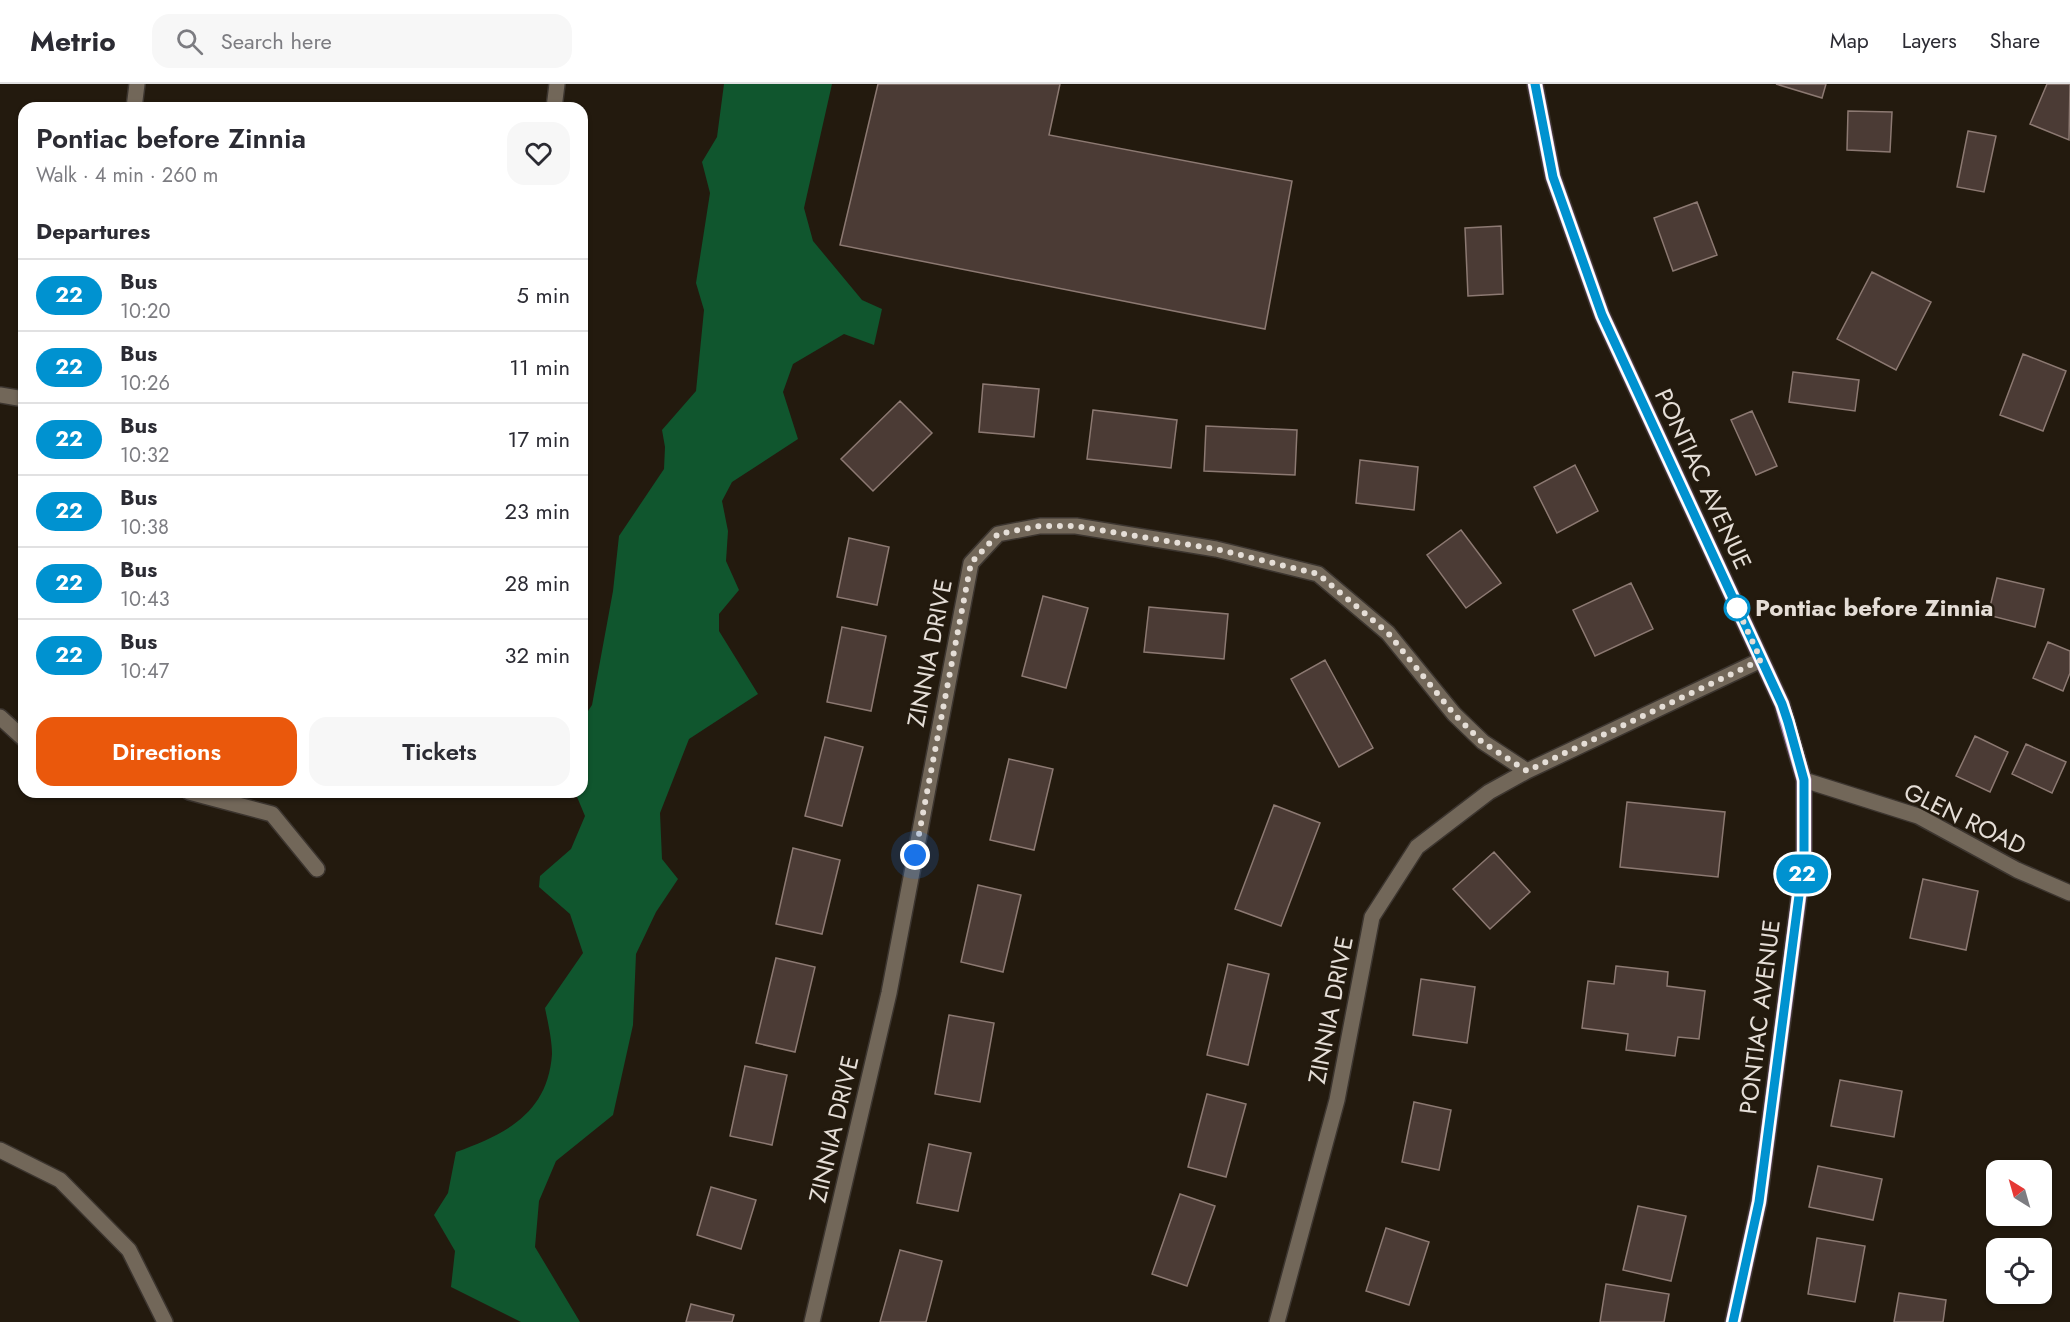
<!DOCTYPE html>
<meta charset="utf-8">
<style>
:root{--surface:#fff;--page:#f7f7f7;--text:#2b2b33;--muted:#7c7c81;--line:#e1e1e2;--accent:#ea580c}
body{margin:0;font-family:Jost,sans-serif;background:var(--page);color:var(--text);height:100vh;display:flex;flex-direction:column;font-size:22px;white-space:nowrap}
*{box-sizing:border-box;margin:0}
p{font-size:20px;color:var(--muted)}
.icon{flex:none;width:33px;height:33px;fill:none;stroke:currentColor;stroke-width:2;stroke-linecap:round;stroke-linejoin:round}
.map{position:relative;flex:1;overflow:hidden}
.panel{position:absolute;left:18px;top:18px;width:570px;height:696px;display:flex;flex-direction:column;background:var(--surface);border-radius:18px;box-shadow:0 2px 4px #0004}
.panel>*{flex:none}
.badge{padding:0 12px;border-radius:20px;font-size:21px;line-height:39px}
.needle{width:39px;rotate:323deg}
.buttons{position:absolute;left:1986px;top:1076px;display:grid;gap:12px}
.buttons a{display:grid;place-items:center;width:66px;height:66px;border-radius:12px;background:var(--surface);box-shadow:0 2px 4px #0004;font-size:30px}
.you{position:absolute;width:30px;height:30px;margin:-15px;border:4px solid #fff;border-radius:50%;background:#1a73e8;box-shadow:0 0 0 9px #1a73e833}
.map>.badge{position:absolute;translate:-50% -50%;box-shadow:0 0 0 3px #fff}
h2{padding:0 18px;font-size:22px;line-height:54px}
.round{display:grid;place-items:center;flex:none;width:63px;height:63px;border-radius:18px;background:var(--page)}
.headline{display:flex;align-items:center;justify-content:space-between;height:102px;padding:0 18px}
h1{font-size:28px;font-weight:600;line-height:45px}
.cta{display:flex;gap:12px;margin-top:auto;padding:12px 18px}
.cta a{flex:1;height:69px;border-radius:18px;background:var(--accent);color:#fff;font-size:24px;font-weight:600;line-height:69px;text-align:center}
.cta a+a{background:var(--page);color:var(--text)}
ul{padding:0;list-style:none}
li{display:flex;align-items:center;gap:18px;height:72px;padding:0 18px;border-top:2px solid var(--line)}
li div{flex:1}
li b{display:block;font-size:22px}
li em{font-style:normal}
li .badge{min-width:66px;font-weight:700;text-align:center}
header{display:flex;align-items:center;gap:36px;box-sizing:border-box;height:84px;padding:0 30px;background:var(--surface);border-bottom:2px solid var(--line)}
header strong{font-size:28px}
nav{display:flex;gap:33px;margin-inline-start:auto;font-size:21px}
.search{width:420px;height:54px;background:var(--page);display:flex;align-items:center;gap:15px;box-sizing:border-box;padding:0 21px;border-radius:18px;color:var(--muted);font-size:22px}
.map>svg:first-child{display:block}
.forest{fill:#10562e}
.building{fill:#4b3b35;stroke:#8c7972;stroke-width:1.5}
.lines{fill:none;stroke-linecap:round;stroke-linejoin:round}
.minor-casing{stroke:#3c352f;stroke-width:18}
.major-casing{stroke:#3c352f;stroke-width:18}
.minor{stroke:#726759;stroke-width:15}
.major{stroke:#ad8ab8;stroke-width:15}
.line-casing{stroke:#fff;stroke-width:14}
.line{stroke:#0092d0;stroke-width:9}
.walk{stroke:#e5ded7;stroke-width:6;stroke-dasharray:0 10.8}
.stop-dot{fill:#fff;stroke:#0092d0;stroke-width:3}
.labels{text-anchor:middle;stroke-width:5;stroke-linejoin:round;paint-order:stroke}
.street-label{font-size:24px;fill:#e5ded7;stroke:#231a0e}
.stop-label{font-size:24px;font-weight:bold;fill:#e5ded7;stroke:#231a0e;text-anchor:start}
</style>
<header>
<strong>Metrio</strong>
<div class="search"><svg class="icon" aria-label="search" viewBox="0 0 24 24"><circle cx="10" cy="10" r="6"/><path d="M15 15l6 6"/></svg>Search here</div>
<nav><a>Map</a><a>Layers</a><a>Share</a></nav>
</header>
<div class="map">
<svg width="2070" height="1238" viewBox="0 0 2070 1238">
<rect width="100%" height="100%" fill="#231a0e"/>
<path class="forest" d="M724,0H832L804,124L813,157L862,216L882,225L874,261L844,250L793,280L783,308L798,355L732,398L722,417L728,447L726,477L739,506L719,530V547L758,610L689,655L660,729L662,775L678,795L656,828L636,870L633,941L613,1031L556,1077L539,1117L535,1163L580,1238H521L451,1203L455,1167L434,1131L448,1109L456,1068C506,1050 548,1029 552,970C552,956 548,939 545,924L583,869L570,830L539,803L540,792L571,765L585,732L575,708H582V636L592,621L613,507L619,452L664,385L665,363L662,346L696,307L704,226L696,199L710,109L702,78L717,53Z"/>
<path class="building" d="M878,0H1060L1049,51L1292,97L1265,245L840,161Z
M1776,0H1826L1822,14Z
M2047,0H2070L2069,56L2030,40Z
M1848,27L1892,28L1890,68L1847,66Z
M1968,47L1996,52L1984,108L1957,103Z
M1697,118L1717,171L1673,187L1654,134Z
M1501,142L1503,210L1468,212L1465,144Z
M1872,188L1931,218L1896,286L1837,255Z
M2023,270L2066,287L2043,347L2000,331Z
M1793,288L1859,296L1855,327L1789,318Z
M983,300L1039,305L1034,353L979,348Z
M900,317L932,349L873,407L841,375Z
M1093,326L1177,336L1171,384L1087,375Z
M1752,327L1777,382L1756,391L1731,336Z
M1206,342L1297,346L1295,391L1204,387Z
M1360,376L1418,383L1414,426L1356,419Z
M1575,381L1598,427L1557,449L1534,403Z
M1461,446L1501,499L1466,524L1427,471Z
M849,454L889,463L877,521L837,513Z
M1997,494L2044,505L2035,543L1988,531Z
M1631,499L1653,545L1595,572L1573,526Z
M1043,512L1088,524L1066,604L1022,592Z
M1149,523L1228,530L1224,575L1144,568Z
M842,543L886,552L871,627L827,618Z
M2048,558L2070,567V589L2063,607L2033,594Z
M1325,576L1373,664L1339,683L1291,595Z
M1975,652L2008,668L1990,708L1956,692Z
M825,653L863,663L842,742L805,732Z
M2026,660L2066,678L2052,709L2012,690Z
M1009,675L1053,685L1034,766L990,756Z
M1627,718L1725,728L1718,793L1620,783Z
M1274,721L1320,739L1281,842L1235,825Z
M793,764L840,776L822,850L776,840Z
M1494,768L1530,808L1490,845L1453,805Z
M1923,795L1978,807L1966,866L1910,854Z
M978,801L1021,811L1003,888L961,878Z
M776,874L815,883L795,968L756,959Z
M1228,880L1269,890L1248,981L1207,971Z
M1616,882L1668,888L1667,902L1705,907L1699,955L1678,953L1675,972L1626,966L1628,950L1582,944L1588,897L1614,900Z
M1421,895L1475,903L1467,959L1413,951Z
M949,931L994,939L980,1018L935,1010Z
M745,982L787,991L772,1061L730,1052Z
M1840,996L1902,1007L1894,1053L1831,1042Z
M1207,1010L1246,1020L1226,1093L1188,1083Z
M1414,1018L1451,1026L1439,1086L1402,1078Z
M929,1060L971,1069L958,1127L917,1119Z
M1818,1082L1882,1095L1873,1136L1809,1123Z
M711,1103L756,1116L741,1165L697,1151Z
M1180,1110L1215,1122L1187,1202L1152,1190Z
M1638,1122L1686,1132L1671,1197L1623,1186Z
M1386,1144L1429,1158L1409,1221L1366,1207Z
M1817,1154L1865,1162L1855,1218L1808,1210Z
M900,1166L942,1177L926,1238H880Z
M1995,1176L1996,1209H2031L2030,1216L1989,1209Z
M1606,1200L1669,1210L1664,1238H1600Z
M1899,1209L1946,1216L1943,1238H1894Z
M691,1220L734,1231L732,1238H686Z"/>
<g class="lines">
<defs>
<path id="minor" d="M134,24L137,0
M554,24L557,0
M0,311L24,315
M0,633L24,655
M1527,687L1761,576
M1804,696L1918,732L2017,786L2070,809
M189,708L272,730L317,785
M0,1066L60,1096L129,1166L165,1238
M812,1238L889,909L971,479L998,450L1040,442H1076L1216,465L1318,490L1388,549L1454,630L1483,658L1527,687L1489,708L1417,763L1372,833L1337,1016L1277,1238"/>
<path id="major" d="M1535,0L1553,93L1602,231L1782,620L1804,696V774L1759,1118L1733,1238"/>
</defs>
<use href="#minor" class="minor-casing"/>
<use href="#major" class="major-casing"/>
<use href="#minor" class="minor"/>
<use href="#major" class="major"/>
</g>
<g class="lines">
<defs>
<path id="line" d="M1535,0L1553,93L1602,231L1782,620L1788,638L1804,696V774L1798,819L1759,1118L1733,1238"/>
</defs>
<use href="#line" class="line-casing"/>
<use href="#line" class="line"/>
<path class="walk" d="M915,771L971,479L998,450L1040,442H1076L1216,465L1318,490L1388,549L1454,630L1482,658L1527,687L1761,576L1737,524"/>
</g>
<circle class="stop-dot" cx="1737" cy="524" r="12"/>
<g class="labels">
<g class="street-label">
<text transform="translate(1703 395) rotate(65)" y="8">PONTIAC AVENUE</text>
<text transform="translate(930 569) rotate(-79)" y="8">ZINNIA DRIVE</text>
<text transform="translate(1965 735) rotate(26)" y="8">GLEN ROAD</text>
<text transform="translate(1331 926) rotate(-79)" y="8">ZINNIA DRIVE</text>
<text transform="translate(1760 933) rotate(-83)" y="8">PONTIAC AVENUE</text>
<text transform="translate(834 1045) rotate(-77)" y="8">ZINNIA DRIVE</text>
</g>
<g class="stop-label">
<text x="1755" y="532">Pontiac before Zinnia</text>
</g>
</g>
</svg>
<div class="buttons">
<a><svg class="needle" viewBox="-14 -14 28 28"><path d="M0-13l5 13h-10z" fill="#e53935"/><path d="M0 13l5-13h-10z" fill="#7c7c81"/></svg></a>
<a><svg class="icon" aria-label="locate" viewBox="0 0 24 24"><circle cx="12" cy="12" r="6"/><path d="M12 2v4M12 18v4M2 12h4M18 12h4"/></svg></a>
</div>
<div class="you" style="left:915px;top:771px"></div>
<b class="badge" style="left:1802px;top:790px;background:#0092d0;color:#fff">22</b>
<section class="panel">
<div class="headline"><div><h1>Pontiac before Zinnia</h1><p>Walk · 4 min · 260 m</p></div><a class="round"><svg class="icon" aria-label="heart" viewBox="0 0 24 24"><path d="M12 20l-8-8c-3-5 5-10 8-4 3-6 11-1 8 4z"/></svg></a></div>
<h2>Departures</h2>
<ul>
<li><span class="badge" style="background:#0092d0;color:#fff">22</span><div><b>Bus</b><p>10:20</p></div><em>5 min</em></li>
<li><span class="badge" style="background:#0092d0;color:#fff">22</span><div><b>Bus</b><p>10:26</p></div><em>11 min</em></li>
<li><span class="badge" style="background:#0092d0;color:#fff">22</span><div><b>Bus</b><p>10:32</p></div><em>17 min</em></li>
<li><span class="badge" style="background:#0092d0;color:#fff">22</span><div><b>Bus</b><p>10:38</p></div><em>23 min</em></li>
<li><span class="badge" style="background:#0092d0;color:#fff">22</span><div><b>Bus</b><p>10:43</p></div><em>28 min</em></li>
<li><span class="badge" style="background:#0092d0;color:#fff">22</span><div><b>Bus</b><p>10:47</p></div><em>32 min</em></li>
</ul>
<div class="cta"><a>Directions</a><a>Tickets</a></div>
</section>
</div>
